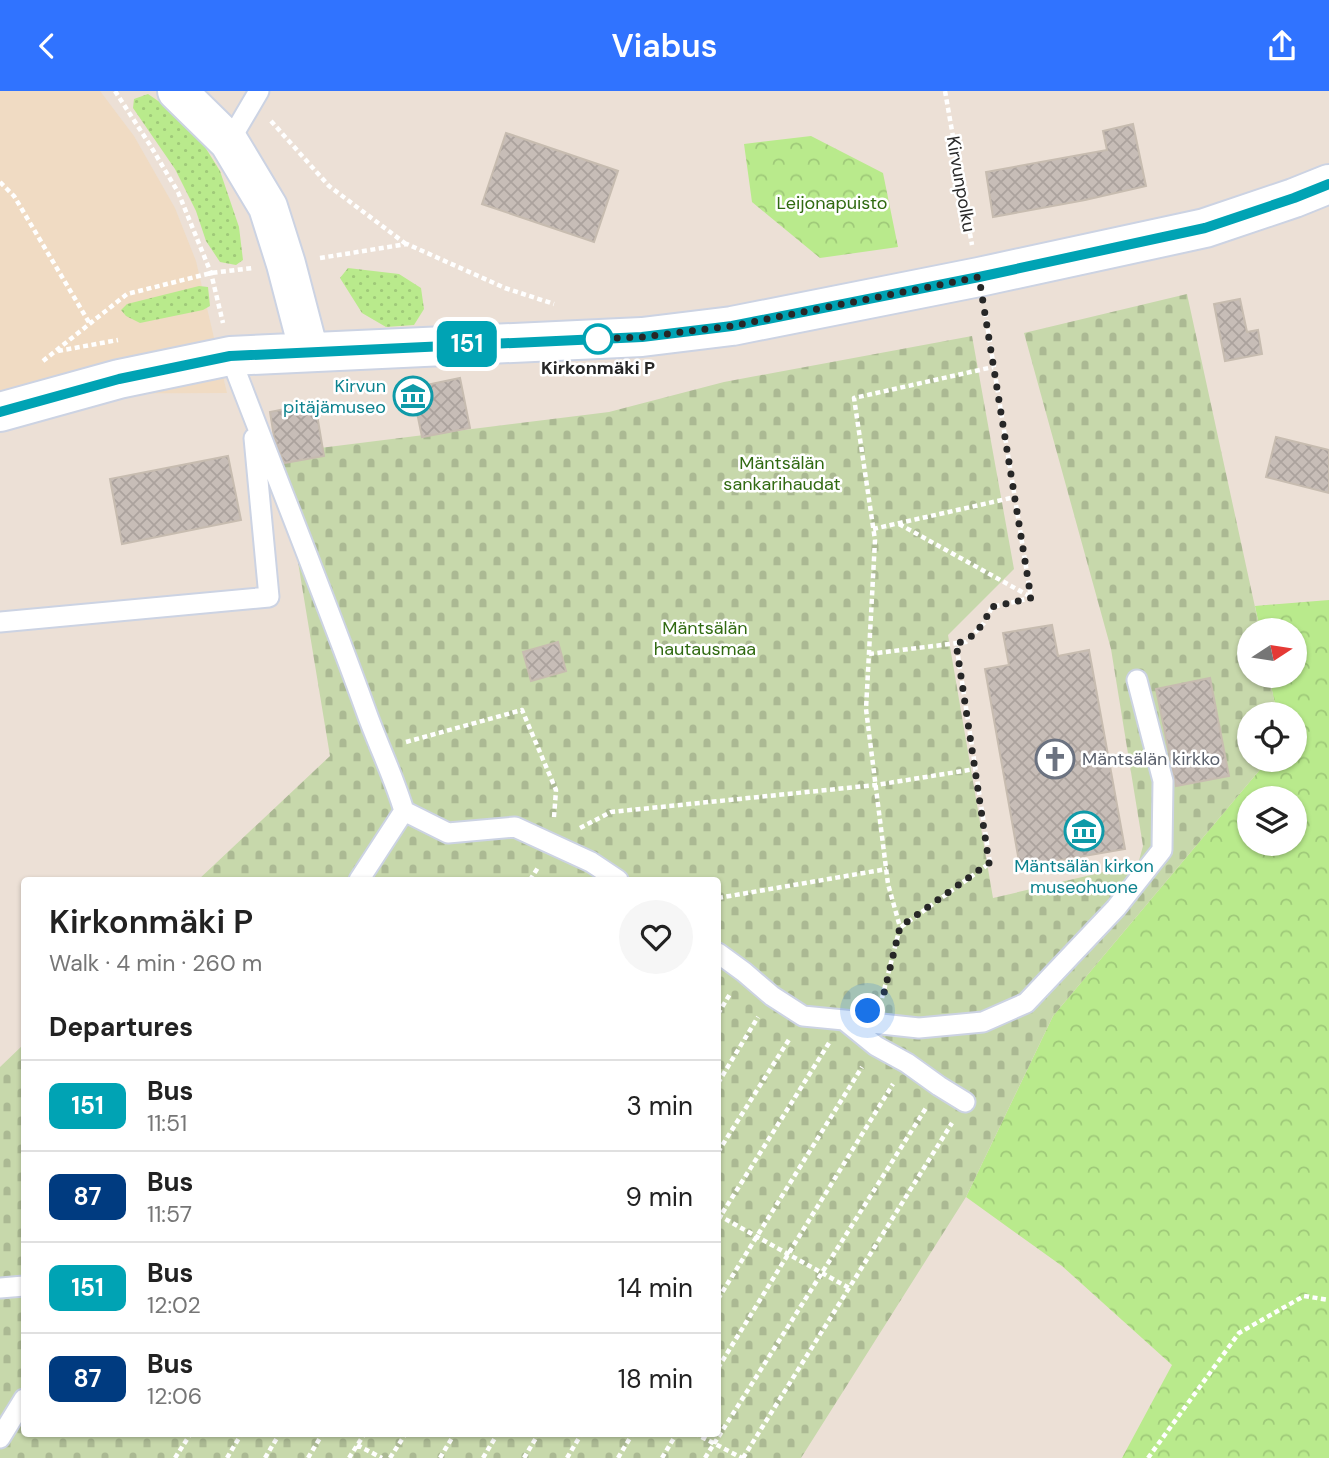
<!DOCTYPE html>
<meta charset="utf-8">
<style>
:root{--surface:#fff;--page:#f6f6f6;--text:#222;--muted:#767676;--line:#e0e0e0;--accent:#3073ff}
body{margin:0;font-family:"DM Sans",sans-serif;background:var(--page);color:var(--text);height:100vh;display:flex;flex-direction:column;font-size:26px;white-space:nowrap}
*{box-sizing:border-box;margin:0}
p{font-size:23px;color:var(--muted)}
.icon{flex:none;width:38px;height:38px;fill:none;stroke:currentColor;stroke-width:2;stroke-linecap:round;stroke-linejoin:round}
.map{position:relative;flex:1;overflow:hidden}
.side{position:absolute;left:21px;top:786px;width:700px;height:560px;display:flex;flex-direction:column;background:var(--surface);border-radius:7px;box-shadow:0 2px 5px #0004}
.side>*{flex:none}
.badge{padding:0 14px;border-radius:10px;font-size:24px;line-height:46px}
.needle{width:46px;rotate:78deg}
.buttons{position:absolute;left:1237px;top:527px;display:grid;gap:14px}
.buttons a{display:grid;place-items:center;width:70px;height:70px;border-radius:50%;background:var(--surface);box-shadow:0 2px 5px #0004;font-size:35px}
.you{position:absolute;width:35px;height:35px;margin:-18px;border:5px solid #fff;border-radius:50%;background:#1a73e8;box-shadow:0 0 0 10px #1a73e833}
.map>.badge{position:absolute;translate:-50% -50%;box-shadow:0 0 0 4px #fff}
h2{padding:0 28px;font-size:26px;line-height:63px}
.round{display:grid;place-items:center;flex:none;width:74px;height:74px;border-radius:37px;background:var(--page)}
.overview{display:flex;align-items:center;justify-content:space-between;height:119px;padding:0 28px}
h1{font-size:33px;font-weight:600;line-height:52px}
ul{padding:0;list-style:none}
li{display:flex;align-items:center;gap:21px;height:91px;padding:0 28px;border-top:2px solid var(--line)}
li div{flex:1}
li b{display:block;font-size:26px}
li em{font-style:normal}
li .badge{min-width:77px;font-weight:700;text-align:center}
header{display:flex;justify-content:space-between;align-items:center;height:91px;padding:0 28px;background:var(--accent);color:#fff;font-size:32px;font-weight:600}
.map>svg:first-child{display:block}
.education{fill:#f0dbc3}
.grass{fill:url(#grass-dots)}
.forest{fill:url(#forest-crowns);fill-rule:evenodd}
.cemetery{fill:url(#cemetery-stones)}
.building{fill:url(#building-cross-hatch);stroke:#c7bcb0;stroke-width:2}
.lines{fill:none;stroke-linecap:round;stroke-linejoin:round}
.lane-casing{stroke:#ccd3e3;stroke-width:23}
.secondary-casing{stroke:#ccd3e3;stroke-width:42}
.path{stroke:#fff;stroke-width:4.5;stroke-dasharray:5 3.5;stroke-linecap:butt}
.lane{stroke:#fff;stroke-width:19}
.secondary{stroke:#fff;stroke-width:38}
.line-casing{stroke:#fff;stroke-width:16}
.line{stroke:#00a3b4;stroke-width:10}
.walk{stroke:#272727;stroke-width:7;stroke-dasharray:0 12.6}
.stop-dot{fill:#fff;stroke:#00a3b4;stroke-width:3.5}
.labels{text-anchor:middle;stroke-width:5;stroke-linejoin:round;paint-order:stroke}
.street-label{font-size:18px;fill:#272727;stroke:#fff}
.park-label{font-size:18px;fill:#306a11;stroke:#fff}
.stop-label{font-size:18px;font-weight:bold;fill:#272727;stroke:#fff}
.culture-label{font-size:18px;fill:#0d838f;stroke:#fff;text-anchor:end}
.worship-label{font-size:18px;fill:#5b616d;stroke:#fff;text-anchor:start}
</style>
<header><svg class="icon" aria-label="back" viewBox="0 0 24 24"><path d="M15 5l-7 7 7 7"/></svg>Viabus<svg class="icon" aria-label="share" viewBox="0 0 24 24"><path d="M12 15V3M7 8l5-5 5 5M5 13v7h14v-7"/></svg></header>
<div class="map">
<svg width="1329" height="1367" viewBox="0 0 1329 1367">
<defs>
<pattern id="grass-dots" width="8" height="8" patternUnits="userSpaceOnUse" patternTransform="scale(1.75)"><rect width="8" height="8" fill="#b9ea8c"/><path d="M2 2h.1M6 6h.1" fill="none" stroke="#9fc979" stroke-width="1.8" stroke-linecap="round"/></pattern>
<pattern id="forest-crowns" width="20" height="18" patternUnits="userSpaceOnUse" patternTransform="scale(1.75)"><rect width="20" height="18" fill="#b9ea8c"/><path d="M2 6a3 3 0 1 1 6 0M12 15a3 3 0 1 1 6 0" fill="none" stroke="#9fc979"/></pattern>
<pattern id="cemetery-stones" width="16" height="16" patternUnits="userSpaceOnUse" patternTransform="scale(1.75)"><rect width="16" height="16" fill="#c7d8ab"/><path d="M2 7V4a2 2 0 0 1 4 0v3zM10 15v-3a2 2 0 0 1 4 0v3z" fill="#abb993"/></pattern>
<pattern id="building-cross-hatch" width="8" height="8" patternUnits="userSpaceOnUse" patternTransform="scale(1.75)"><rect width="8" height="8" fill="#c7bdb7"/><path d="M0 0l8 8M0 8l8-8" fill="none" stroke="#aba29d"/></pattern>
</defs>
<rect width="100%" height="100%" fill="#ece0d6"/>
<path class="education" d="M0,0H100L134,45L175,117L196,170L227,302L0,303Z"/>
<path class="grass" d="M148,3L190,32L220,80L239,136L243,169L236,174L220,171L206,150L196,120L175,78L133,17L134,8Z
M348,177L399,183L421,197L424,218L414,234L386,236L362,222L340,187Z
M199,195L208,196L210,215L203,219L140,232L126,225L121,219L127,213Z"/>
<path class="forest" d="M811,45L883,82L898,156L820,167L752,111L744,53Z
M1329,509V1367H1122L1172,1274L1062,1175L966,1106L1053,925L1268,669L1295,668V623H1277L1269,585L1295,584V539H1260L1255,515ZM1250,707H1295V752H1250Z"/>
<path class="cemetery" d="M1187,203L1260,539H1250V584L1269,585L1277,623H1250V668L1268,669L1053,925L966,1106L801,1367H0V976L24,953V1342H718V789H198L330,665L280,362L609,321L724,291L972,245L1014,478L948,544L993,807L1138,773L1143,755L1111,558L1024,242Z"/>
<path class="building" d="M1133,33L1146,95L1085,109L993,126L986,81L1107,59L1103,40Z
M506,42L618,80L594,151L482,113Z
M1240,208L1247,241L1258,239L1262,263L1225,270L1214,213Z
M460,287L470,337L422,346L412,297Z
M315,312L324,365L284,372L274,346L270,321Z
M1276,346L1329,359V402L1266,386Z
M228,365L241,429L122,453L110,388Z
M1052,534L1058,565L1089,559L1125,758L1020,776L985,578L1009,574L1003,542Z
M558,551L566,580L531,590L523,561Z
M1210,587L1229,685L1176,695L1156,598Z"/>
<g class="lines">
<defs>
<path id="lane" d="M229,51L259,0
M230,265C275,383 323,501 366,620C378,654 394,686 404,720L359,789
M0,531L269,506L254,347
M404,720L448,742L515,736L591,771L618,789
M718,862L744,881L772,905L803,925L844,929L876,955L907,972L939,995L965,1011
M844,929L919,937L983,931L1026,912L1116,817L1162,759L1163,690L1137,589
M0,1197L24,1195
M0,1347L24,1308"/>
<path id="secondary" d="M177,0L229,51L268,116L286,173L309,261
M0,321L119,288L230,265L642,246L732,235L979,186L1205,137L1294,107L1329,93"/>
</defs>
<use href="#lane" class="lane-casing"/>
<use href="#secondary" class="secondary-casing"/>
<path class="path" d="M115,0L150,54L178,101L211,182L223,232
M945,0L972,154
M271,30L329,95L406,153
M0,91L14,105L90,233
M320,167L407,153L505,197L554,213
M985,221L1031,507
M58,260L118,249
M43,270L127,203L211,182L253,177
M899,433L1031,506
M873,438L1015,406
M869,563L966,551L984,532L992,516L1031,507
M406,651L522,619L556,699L554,727
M580,737L611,721L876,694L975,678
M530,789L539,775
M718,807L887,778
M901,836L990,772L956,552
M882,907L900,836L888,793L866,618L875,449L854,307L993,276
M718,923L730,903
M718,992L758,926
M718,1061L790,947
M718,1124L849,1197
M718,1129L829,952
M718,1208L862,976
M718,1277L893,993
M694,1342L742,1367
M357,1354L382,1367
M175,1367L191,1342
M227,1367L242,1342
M265,1367L280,1342
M308,1367L323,1342
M349,1367L365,1342
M390,1367L406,1342
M440,1367L455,1342
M483,1367L498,1342
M524,1367L539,1342
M567,1367L582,1342
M618,1367L633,1342
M662,1367L677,1342
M705,1367L926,1017
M743,1367L952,1032
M1148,1367L1239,1242L1304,1205L1329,1209"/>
<use href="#lane" class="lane"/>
<use href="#secondary" class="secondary"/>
</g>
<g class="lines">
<defs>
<path id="line" d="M0,321L119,288L230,265L642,246L732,235L979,186L1205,137L1294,107L1329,93"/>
</defs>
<use href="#line" class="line-casing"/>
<use href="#line" class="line"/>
<path class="walk" d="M598,248H595L642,246L732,235L979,186L1031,507L992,516C984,531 974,550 956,552L989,772L900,836L883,906L868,920"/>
</g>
<defs>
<symbol id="museum-ring" viewBox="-11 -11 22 22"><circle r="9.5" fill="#fff" stroke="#0f9aa8" stroke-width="1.5"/><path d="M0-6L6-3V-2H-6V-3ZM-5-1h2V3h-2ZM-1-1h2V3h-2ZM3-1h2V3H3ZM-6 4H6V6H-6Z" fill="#0f9aa8"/></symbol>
<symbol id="church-ring" viewBox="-11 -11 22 22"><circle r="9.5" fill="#fff" stroke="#6b7280" stroke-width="1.5"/><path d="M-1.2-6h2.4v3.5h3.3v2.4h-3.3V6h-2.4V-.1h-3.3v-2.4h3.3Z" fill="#6b7280"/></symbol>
</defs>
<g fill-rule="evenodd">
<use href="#museum-ring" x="391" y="283" width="44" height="44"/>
<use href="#church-ring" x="1033" y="646" width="44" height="44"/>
<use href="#museum-ring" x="1062" y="718" width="44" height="44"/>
</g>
<circle class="stop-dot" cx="598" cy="248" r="14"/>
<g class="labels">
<g class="street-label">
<text transform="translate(961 93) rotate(80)" y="6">Kirvunpolku</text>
</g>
<g class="park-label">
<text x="832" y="118">Leijonapuisto</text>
<text x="782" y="378">Mäntsälän<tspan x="782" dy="21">sankarihaudat</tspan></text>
<text x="705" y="543">Mäntsälän<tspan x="705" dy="21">hautausmaa</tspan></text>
</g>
<g class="stop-label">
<text x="598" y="283">Kirkonmäki P</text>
</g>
<g class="culture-label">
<text x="386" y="301">Kirvun<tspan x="386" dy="21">pitäjämuseo</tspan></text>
<text x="1084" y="781" text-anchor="middle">Mäntsälän kirkon<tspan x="1084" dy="21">museohuone</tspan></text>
</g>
<g class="worship-label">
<text x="1082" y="674">Mäntsälän kirkko</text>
</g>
</g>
</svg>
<div class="buttons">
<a><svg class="needle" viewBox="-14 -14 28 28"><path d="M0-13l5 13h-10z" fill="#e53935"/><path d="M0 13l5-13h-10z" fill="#767676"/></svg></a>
<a><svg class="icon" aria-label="locate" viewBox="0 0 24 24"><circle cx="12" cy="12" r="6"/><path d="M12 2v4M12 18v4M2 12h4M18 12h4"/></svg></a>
<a><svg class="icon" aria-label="layers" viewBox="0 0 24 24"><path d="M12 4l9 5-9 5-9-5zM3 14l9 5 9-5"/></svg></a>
</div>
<div class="you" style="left:868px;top:920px"></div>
<b class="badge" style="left:467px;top:253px;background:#00a3b4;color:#fff">151</b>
<section class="side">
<div class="overview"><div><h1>Kirkonmäki P</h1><p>Walk · 4 min · 260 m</p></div><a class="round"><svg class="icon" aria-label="heart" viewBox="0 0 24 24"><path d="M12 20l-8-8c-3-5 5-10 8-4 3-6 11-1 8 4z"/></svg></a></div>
<h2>Departures</h2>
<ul>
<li><span class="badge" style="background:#00a3b4;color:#fff">151</span><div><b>Bus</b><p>11:51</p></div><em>3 min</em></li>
<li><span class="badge" style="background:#003b80;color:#fff">87</span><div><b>Bus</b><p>11:57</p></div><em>9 min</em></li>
<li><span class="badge" style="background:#00a3b4;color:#fff">151</span><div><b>Bus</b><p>12:02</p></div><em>14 min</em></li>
<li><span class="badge" style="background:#003b80;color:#fff">87</span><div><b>Bus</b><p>12:06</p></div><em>18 min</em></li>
</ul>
</section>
</div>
